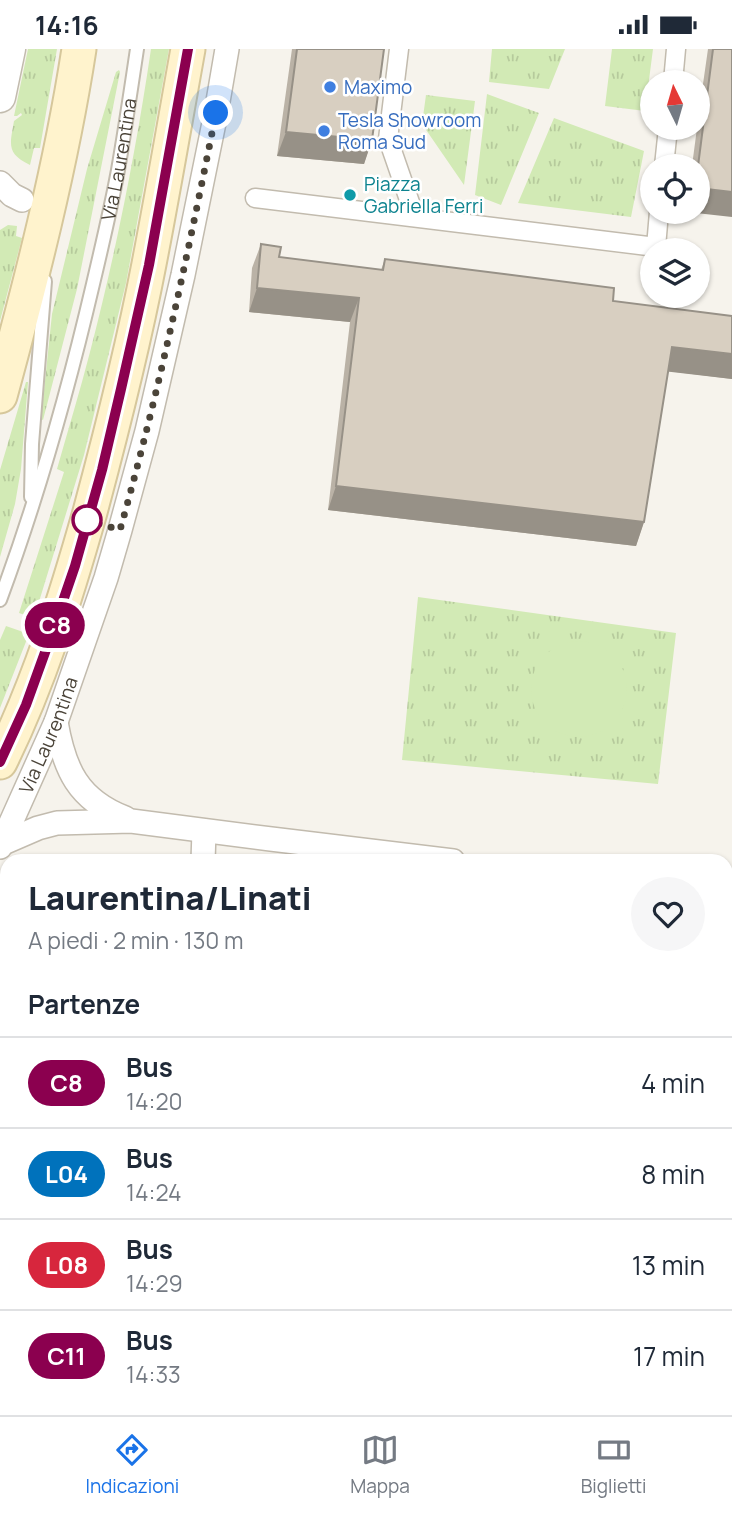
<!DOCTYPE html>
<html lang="it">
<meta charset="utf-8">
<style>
:root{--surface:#fff;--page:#f6f6f7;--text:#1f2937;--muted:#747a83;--line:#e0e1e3;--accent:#1a73e8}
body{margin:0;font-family:Manrope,sans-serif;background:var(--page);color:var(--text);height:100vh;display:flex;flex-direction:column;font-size:26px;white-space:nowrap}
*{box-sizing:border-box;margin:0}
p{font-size:23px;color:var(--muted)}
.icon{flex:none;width:38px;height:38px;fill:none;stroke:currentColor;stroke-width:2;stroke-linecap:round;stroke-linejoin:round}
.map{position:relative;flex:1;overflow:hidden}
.side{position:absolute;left:0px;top:805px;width:733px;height:562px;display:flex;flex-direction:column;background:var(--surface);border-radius:21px 21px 0 0;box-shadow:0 2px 5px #0004}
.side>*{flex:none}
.badge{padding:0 14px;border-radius:23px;font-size:24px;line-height:46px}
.needle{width:46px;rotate:355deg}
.tools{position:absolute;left:640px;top:21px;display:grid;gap:14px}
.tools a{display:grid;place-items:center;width:70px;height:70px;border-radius:50%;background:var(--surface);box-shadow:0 2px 5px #0004;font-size:35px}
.you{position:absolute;width:35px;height:35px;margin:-18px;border:5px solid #fff;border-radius:50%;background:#1a73e8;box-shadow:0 0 0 10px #1a73e833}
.map>.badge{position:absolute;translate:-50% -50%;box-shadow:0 0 0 4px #fff}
h2{padding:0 28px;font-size:26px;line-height:63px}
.round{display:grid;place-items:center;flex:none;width:74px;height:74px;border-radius:37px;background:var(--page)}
.headline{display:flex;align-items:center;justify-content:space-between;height:119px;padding:0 28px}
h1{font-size:33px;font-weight:800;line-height:52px}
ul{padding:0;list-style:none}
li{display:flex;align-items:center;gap:21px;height:91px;padding:0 28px;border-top:2px solid var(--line)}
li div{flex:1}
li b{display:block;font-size:26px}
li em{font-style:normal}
li .badge{min-width:77px;font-weight:700;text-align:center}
.status{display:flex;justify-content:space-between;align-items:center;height:49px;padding:0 35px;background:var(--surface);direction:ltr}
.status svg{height:19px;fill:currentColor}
.tabs{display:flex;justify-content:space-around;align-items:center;height:98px;border-top:2px solid var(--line);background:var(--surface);font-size:19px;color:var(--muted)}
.tabs a{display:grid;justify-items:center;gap:4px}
.tabs .current{color:var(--accent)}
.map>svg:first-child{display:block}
.grass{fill:url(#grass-tufts)}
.park{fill:#d2eab5}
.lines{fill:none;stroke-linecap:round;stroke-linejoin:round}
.service-casing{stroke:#c2bbae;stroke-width:16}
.pedestrian-casing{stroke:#c2bbae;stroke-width:21}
.minor-casing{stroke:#c2bbae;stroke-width:26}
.tertiary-casing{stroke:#c2bbae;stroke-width:33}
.secondary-casing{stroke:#d6c79b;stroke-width:37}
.service{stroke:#fff;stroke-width:12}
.pedestrian{stroke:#fff;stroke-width:18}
.minor{stroke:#fff;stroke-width:23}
.tertiary{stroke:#fff;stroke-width:30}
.secondary{stroke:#fff3cd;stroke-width:33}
.wall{fill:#bab2a6}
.shaded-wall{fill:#979187}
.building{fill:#d8cfc1;stroke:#979187;stroke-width:2}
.line-casing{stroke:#fff;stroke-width:16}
.line{stroke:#8b004f;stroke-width:10}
.walk{stroke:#4b4439;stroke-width:7;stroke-dasharray:0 12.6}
.shop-dot{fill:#3f7fe0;stroke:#fff;stroke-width:2.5}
.culture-dot{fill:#0f9aa8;stroke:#fff;stroke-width:2.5}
.stop-dot{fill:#fff;stroke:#8b004f;stroke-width:3.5}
.labels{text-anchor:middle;stroke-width:5;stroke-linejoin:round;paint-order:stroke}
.shop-label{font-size:19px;fill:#366cbe;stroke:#fff;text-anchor:start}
.street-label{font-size:19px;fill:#4b4439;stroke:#fff}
.culture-label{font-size:19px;fill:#0d838f;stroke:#fff;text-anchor:start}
</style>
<div class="status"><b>14:16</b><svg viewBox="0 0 49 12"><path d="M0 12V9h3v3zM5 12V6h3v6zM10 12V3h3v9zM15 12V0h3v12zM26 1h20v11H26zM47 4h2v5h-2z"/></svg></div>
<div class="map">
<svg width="732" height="1366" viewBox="0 0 732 1366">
<defs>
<pattern id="grass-tufts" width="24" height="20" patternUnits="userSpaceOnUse" patternTransform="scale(1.75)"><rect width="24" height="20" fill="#d2eab5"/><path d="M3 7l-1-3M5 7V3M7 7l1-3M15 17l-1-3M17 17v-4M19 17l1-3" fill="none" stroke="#b6ca9c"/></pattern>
</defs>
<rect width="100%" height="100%" fill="#f6f3ec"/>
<path class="grass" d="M28,0H57L40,99H34L30,116C6,104 10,96 14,72L22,66L21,64L17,67H14Z
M151,0H169L126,234L84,406L34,569L19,564L64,423L57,420C68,381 80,342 90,303C116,203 136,102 151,0Z
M492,0H565L549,40L489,33Z
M612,0H653L645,62L605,57Z
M119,21L120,23L77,240L43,371L41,370L52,265L87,120L116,23Z
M487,45L539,64L501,156L475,146Z
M426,46L475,52L464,136L422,75Z
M554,69L644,102L631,168L518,154Z
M8,176L17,177L16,187L22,189L0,272V181Z
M26,333H28L21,420L15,455L0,508V421Z
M418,548L676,584L658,735L402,711Z
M6,577L29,585L0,659V591Z"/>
<path class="park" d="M531 640a48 48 0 1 1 96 0a48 48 0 1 1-96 0Z"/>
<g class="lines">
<defs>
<g id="service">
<path d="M31,448L32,395L45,232"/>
<path id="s1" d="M0,551C38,448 68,342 93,235C102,197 111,159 118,121C125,81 131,40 137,0"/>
</g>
<path id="pedestrian" d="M399,0L388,90L415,168
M673,33L676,0
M664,117L668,79
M255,149L656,198L659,163"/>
<g id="minor">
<path d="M0,134L12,146L22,151"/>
<path d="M56,673C64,720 78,751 125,769"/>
<path d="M1,795L38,779L57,774L131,772L271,790L453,812"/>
<path id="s2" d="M0,798L56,673L106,529L120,481L147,382L183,226L216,64L227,0"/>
<path d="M203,812L204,782"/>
<path d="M726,845H732"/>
<path d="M726,1321H732"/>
</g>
<path id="tertiary" d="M0,48L10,0"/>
<path id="secondary" d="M0,347C31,233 61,117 79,0
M0,713C39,634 66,548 90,463C112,381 133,298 149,215C163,143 175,72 188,0"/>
</defs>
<use href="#service" class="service-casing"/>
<use href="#pedestrian" class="pedestrian-casing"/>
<use href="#minor" class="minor-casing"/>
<use href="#tertiary" class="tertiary-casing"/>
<use href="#secondary" class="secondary-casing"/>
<use href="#service" class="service"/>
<use href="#pedestrian" class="pedestrian"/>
<use href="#minor" class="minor"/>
<use href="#tertiary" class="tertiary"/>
<use href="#secondary" class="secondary"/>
</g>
<path class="wall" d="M292,0H384L372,91L364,115L277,107Z
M708,0H732L698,163V117H692L697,79H698V70Z
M261,195L279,208L381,221L385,210L613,252L732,267V330L668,322L644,473L636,497L328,461L350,273L249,263L252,219Z"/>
<path class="shaded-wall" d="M286,83L372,91L364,115L277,107Z
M698,139L732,143V168L687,163H698Z
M257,239L359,249L350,273L249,263Z
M672,298L732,305V330L663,322Z
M336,437L644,473L636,497L328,461Z"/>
<path class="building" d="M297,0H384L372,91L286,83Z
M713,0H732V143L698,139V117Z
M261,195L281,198L279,208L383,221L385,210L614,239L613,252L732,267V305L672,298L644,473L336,437L359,249L257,239Z
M0,1299L7,1302V1323L0,1340Z
M43,1360H93L92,1366H41Z"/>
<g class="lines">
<defs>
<path id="line" d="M0,713L26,656L52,584L75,517L102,421L121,340L149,216L188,0"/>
</defs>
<use href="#line" class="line-casing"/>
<use href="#line" class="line"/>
<path class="walk" d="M87,471L120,481C159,343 188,204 216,64"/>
</g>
<g class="shop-dot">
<circle cx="330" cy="38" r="7"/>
<circle cx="324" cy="82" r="7"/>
</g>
<circle class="culture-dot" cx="350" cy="146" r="7"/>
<circle class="stop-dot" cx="87" cy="471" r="14"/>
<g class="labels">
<g class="shop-label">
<text x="344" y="45">Maximo</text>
<text x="338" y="78">Tesla Showroom<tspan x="338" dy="22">Roma Sud</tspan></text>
</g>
<g class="street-label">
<text dy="7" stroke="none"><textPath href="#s1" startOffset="457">Via Laurentina</textPath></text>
<text dy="7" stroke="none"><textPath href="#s2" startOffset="122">Via Laurentina</textPath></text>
</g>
<g class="culture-label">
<text x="364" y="142">Piazza<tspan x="364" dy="22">Gabriella Ferri</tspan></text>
</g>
</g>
</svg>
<div class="tools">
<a><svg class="needle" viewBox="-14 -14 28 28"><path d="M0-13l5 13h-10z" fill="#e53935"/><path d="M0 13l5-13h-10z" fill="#747a83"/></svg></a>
<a><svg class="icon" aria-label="locate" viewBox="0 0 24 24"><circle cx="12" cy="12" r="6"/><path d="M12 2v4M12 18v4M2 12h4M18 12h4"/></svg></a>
<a><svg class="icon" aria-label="layers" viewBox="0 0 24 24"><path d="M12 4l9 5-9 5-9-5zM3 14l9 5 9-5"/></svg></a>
</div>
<div class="you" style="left:216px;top:64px"></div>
<b class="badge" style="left:55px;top:576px;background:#8b004f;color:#fff">C8</b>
<section class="side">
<div class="headline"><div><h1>Laurentina/Linati</h1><p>A piedi · 2 min · 130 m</p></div><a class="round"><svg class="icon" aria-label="heart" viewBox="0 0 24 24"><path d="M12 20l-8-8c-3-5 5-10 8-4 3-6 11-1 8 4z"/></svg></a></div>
<h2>Partenze</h2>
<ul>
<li><span class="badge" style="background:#8b004f;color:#fff">C8</span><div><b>Bus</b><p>14:20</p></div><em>4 min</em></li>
<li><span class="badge" style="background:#0072bc;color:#fff">L04</span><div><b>Bus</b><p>14:24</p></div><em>8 min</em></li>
<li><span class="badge" style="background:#d7263d;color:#fff">L08</span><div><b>Bus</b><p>14:29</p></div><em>13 min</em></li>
<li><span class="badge" style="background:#8b004f;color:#fff">C11</span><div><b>Bus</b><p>14:33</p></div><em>17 min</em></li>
</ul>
</section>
</div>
<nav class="tabs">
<a class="current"><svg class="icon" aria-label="directions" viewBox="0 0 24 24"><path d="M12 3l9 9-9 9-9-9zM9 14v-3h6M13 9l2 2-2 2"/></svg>Indicazioni</a>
<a><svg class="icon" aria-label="map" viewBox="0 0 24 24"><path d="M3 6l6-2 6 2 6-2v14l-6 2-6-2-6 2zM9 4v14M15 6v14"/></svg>Mappa</a>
<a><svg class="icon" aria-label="tickets" viewBox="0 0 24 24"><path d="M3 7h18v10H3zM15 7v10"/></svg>Biglietti</a>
</nav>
